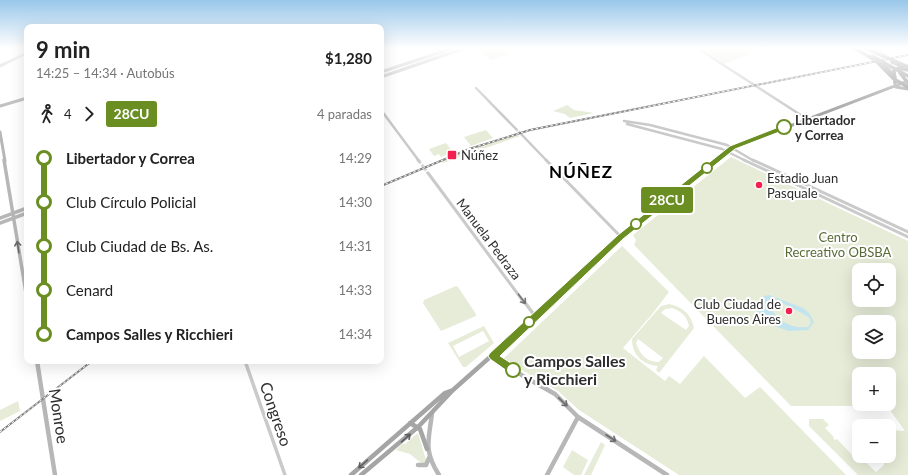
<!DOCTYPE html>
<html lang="es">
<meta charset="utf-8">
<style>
:root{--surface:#fff;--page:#f2f2f2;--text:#222;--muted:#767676}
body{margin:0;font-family:Lato,sans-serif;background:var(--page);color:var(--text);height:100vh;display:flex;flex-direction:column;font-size:15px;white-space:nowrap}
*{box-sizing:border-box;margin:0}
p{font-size:13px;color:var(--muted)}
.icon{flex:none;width:22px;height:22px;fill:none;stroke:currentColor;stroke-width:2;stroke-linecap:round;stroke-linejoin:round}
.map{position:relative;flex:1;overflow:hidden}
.panel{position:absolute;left:24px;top:24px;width:360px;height:340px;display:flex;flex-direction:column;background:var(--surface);border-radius:8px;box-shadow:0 4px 16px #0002}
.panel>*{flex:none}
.badge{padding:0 8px;border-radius:3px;font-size:14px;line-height:26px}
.fabs{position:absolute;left:852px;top:263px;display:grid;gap:8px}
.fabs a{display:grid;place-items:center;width:44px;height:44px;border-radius:8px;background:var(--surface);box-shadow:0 4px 16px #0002;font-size:20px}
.map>.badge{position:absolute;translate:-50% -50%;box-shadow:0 0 0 2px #fff}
.legs{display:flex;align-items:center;gap:6px;height:44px;padding:0 12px;font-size:13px}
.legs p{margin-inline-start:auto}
.overview{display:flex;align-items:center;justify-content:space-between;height:68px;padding:0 12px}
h1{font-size:22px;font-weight:700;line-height:30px}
ul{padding:0 12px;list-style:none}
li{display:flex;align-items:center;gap:14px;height:44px;font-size:15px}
li i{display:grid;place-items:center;width:6px;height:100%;margin:0 5px;background:currentColor}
li i::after{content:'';width:10px;height:10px;margin:-5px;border:3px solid;border-radius:50%;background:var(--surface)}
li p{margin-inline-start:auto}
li:first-child i{background:linear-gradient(#0000 50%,currentColor 0)}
li:last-child i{background:linear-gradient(currentColor 50%,#0000 0)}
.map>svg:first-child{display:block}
.green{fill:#e6ecd8;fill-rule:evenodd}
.water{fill:#c2e4ee;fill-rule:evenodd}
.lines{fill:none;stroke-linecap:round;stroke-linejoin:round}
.tertiary-tunnel-far1{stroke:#d5d5d5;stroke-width:2.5;stroke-dasharray:2.5 1;stroke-linecap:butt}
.tertiary-tunnel{stroke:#d5d5d5;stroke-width:3;stroke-dasharray:3 1.5;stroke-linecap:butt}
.tertiary-far2{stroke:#cacaca;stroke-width:2.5}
.tertiary-far1{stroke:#cacaca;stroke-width:3}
.tertiary{stroke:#cacaca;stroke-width:3.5}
.secondary-far2{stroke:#b7b7b7;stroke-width:3}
.secondary-far1{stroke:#b7b7b7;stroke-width:3.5}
.secondary{stroke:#b7b7b7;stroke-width:4.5}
.primary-far2{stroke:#a5a5a5;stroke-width:3}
.primary-far1{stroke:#a5a5a5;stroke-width:3.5}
.primary{stroke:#a5a5a5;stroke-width:4.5}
.motorway{stroke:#949494;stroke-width:3.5}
.rail-casing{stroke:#828282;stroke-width:2}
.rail{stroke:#fff;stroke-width:1;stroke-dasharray:2.5;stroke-linecap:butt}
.motorway-bridge{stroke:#949494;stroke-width:3.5}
.oneway{stroke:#6b6b6b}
.oneway2{stroke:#747474}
.oneway3{stroke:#5d5d5d}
.line-1{fill:#6b8e23;stroke:#fff}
.stop-1-dot{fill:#fff;stroke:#6b8e23;stroke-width:2}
.poi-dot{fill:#f51e50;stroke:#fff;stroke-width:1.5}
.labels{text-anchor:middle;stroke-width:4;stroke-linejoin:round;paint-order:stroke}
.stop-label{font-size:13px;font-weight:bold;fill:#2d2d2d;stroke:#fff;text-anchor:start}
.poi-label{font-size:13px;fill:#2d2d2d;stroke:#fff;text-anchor:start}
.park-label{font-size:13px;fill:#586c36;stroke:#fff}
.street-label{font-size:13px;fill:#2d2d2d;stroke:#fff}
.near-stop-label{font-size:16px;font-weight:bold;fill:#2d2d2d;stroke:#fff;text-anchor:start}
.near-street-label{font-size:16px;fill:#2d2d2d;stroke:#fff}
.district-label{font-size:17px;font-weight:bold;letter-spacing:1px;fill:#000;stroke:#fff}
</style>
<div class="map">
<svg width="908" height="475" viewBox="0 0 908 475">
<rect width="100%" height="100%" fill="#fff"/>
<path class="green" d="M475,48H503L510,54L491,60Z
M715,48H745L754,53L724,64L707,53V51Z
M567,105L574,110L594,113L570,118L565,114L553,111Z
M486,130L493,138L471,146L464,137Z
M517,135L520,136L443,163L442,161L485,144Z
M446,143L453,152L441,157L439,154L434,156L429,149Z
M731,157L908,241V475H858L809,426V419H823L829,425L825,428L834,437L833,438L835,440L837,439L856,459L859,456L876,472L884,465V461L888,460L886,456H889V430L905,431L890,410L884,406H791L634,245L636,240L633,235ZM859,270H889V300H859ZM859,322H889V352H859ZM859,374H889V404H859Z
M622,246L669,292L653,313L623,348L665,381L669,376L680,384L704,356L745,398L760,387L846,475H679L579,410L558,391L503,359Z
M456,286L458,287L476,314V316L441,331L423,303L424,300Z
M669,304C683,307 691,314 694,328L659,373L656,370L658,366C643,365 632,355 632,339L661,306ZM672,308C681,311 687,316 689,326L686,330L661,313L665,309ZM638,339L663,358L659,362C647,362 640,355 636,343Z
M484,326L494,343L466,367H463L448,343ZM483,331L489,341L459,357L453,346Z
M18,401L20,411L0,421V410Z
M418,433L426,460L425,463H421L410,454L396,450L402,444H405Z
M601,442L605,445L591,475H584Z
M572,450L588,460L581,475H574L563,467Z"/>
<path class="water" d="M769,295L803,308L809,313L814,322L808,330L789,331L777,327L760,316L757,310L764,296ZM774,299L800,312L810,318L811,323L808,327C790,329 777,321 769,305L770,301Z"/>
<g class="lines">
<path class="tertiary-tunnel-far1" d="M516,129L522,135"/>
<path class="tertiary-tunnel" d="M419,161L428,173"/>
<path class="tertiary-far2" d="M436,48L444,55
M697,48L807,119
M873,48L888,57
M476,88L516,129
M381,110L419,161
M624,121L650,125L727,145L754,161
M627,124L722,149L746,161
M522,135L547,161"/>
<path class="tertiary-far1" d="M418,160L419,161
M546,160L621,237
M744,160L908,237
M753,160L908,232
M428,173L523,301"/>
<path class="tertiary" d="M523,300L535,316
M245,361L285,475"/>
<path class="secondary-far2" d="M0,66L27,53
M381,72L453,48
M381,77L465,48
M0,106L27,98
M0,132L5,161"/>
<path class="secondary-far1" d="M4,160L27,299
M0,218L27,208
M0,223L27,213"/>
<path class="secondary" d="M493,356L523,376L555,394L578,417L667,475
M37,361L55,475
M432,413C429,440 423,450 439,475
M418,465H426L429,458
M547,475L578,417"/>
<path class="primary-far2" d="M896,87L908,89
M716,161L732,148L908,81"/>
<path class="primary-far1" d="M553,301L621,237L718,160"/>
<path class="primary" d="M410,423L420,429L427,449
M351,475L445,393L453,390
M361,475L418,427L453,390L554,300"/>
<path class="motorway" d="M854,48L875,60
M865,48L882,56
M877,61L887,68L895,77
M892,62L903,67
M895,83L894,70L899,68L908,70"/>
<defs>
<path id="rail" d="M381,186L469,149L530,130L908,55
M0,432L92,361"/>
</defs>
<use href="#rail" class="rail-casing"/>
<use href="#rail" class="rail"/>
<path class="motorway-bridge" d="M872,56L908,76
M883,56L908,67
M875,60L894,79L908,87
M900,73L908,83"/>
</g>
<defs><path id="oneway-shaft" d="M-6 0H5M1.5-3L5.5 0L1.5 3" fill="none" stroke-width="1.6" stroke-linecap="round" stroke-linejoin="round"/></defs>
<g class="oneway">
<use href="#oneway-shaft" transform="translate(18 247) rotate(-99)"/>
<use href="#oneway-shaft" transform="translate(563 402) rotate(44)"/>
<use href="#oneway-shaft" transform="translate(611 438) rotate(33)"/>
</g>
<use class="oneway2" href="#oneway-shaft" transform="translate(522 299) rotate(53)"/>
<g class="oneway3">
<use href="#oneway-shaft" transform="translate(406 438) rotate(-41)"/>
<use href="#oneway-shaft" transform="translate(363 464) rotate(138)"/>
</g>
<linearGradient id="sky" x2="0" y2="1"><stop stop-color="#99c7ea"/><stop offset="0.42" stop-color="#fff"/><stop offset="1" stop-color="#fff" stop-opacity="0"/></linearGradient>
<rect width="908" height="114" fill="url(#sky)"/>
<path class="line-1" d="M784,125L787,126V129L735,149L623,239L500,356L517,367L518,370L517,373L513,375L510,373L490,359L488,356L490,353L618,235L730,146Z"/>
<g class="stop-1-dot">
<circle cx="784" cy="127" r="7"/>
<circle cx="707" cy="168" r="5"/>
<circle cx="636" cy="224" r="5"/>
<circle cx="529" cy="322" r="5"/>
<circle cx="513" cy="370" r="7"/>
</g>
<g class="poi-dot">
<rect x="447" y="150" width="10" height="10" rx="2"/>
<circle cx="759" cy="185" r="4"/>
<circle cx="789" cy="311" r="4"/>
</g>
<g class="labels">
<g class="stop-label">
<text x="795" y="125">Libertador<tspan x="795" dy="15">y Correa</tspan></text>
</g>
<g class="poi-label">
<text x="461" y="160">Núñez</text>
<text x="767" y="183">Estadio Juan<tspan x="767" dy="15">Pasquale</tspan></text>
<text x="781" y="309" text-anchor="end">Club Ciudad de<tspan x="781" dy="15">Buenos Aires</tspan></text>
</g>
<g class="park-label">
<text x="838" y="242">Centro<tspan x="838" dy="15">Recreativo OBSBA</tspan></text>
</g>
<g class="street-label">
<text transform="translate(489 239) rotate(53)" y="5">Manuela Pedraza</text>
</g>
<g class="near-stop-label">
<text x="524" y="367">Campos Salles<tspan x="524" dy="18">y Ricchieri</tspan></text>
</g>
<g class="near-street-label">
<text transform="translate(276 414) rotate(71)" y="6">Congreso</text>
<text transform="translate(59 416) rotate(81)" y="6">Monroe</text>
</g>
<g class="district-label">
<text x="581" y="178">NÚÑEZ</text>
</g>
</g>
</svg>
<div class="fabs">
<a><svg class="icon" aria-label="locate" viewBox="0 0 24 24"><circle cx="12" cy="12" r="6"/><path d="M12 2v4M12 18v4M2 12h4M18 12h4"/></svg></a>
<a><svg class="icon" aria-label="layers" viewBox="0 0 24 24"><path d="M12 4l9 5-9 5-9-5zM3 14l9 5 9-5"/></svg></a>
<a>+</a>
<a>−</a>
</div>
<b class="badge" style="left:667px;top:200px;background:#6b8e23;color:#fff">28CU</b>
<section class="panel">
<div class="overview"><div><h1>9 min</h1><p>14:25 – 14:34 · Autobús</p></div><b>$1,280</b></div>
<div class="legs"><svg class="icon" aria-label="walk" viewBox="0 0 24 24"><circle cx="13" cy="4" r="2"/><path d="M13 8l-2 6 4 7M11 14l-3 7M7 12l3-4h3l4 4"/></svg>4<svg class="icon" aria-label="forward" viewBox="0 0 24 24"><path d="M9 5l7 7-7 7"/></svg><b class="badge" style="background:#6b8e23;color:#fff">28CU</b><p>4 paradas</p></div>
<ul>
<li><i style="color:#6b8e23"></i><b>Libertador y Correa</b><p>14:29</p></li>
<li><i style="color:#6b8e23"></i><span>Club Círculo Policial</span><p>14:30</p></li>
<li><i style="color:#6b8e23"></i><span>Club Ciudad de Bs. As.</span><p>14:31</p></li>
<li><i style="color:#6b8e23"></i><span>Cenard</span><p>14:33</p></li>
<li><i style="color:#6b8e23"></i><b>Campos Salles y Ricchieri</b><p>14:34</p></li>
</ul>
</section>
</div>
